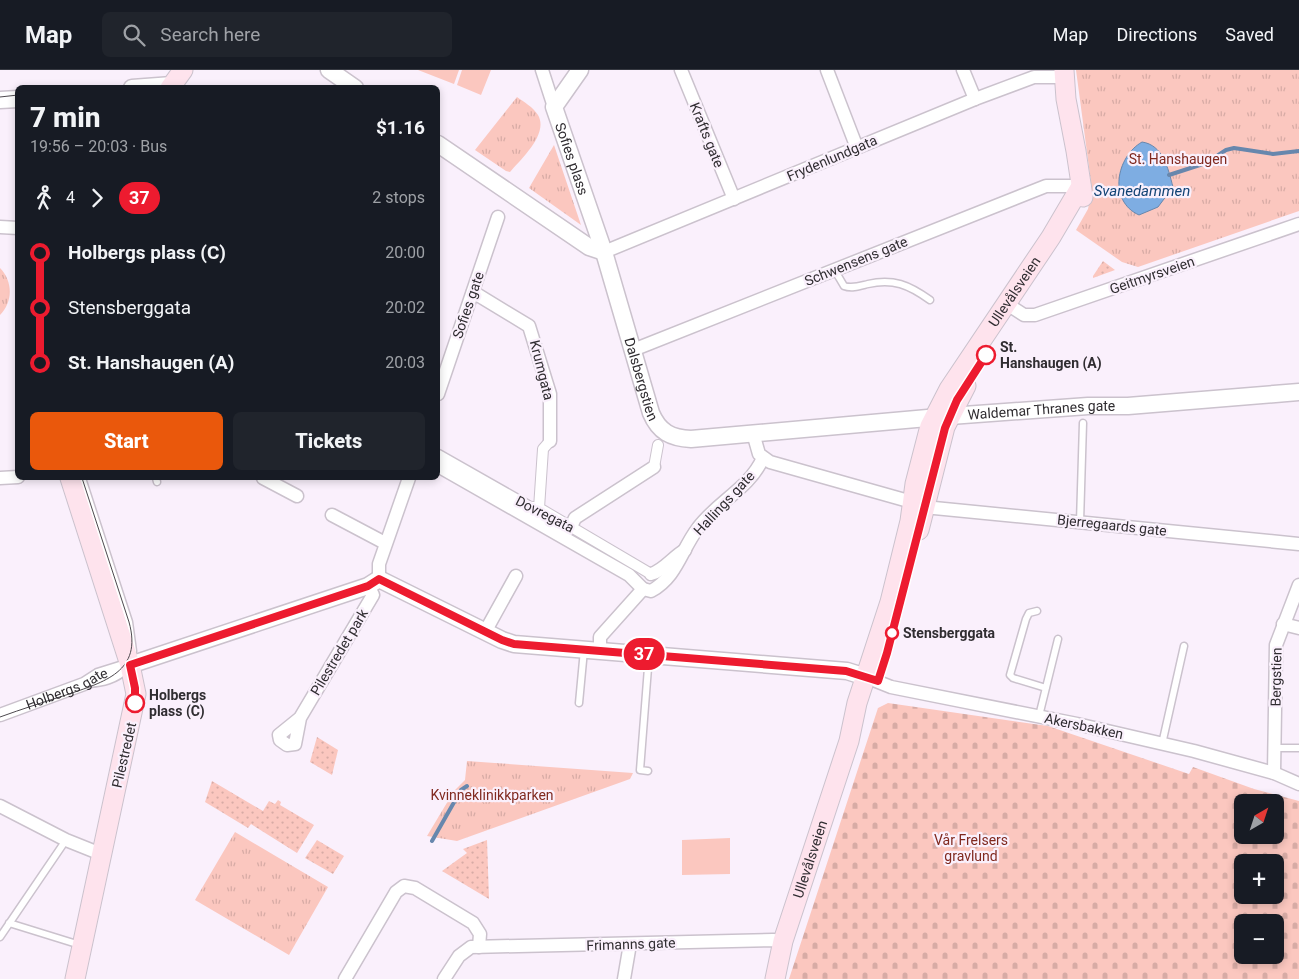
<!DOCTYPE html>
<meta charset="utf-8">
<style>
:root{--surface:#171b24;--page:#20242c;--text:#f1f3f6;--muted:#9ea1a6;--line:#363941;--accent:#ea580c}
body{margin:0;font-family:Roboto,sans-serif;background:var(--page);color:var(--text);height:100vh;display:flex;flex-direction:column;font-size:19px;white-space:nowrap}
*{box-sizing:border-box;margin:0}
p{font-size:16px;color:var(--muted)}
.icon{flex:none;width:28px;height:28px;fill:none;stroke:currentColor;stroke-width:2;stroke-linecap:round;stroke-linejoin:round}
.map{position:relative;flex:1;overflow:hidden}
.details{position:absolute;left:15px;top:15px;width:425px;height:395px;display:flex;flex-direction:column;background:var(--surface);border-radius:8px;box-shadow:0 2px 8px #0003}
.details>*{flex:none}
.badge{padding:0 10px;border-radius:16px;font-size:18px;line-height:32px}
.needle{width:32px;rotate:39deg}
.tools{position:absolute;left:1234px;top:724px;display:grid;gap:10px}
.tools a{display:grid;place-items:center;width:50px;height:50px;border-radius:8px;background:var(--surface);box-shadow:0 2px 8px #0003;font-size:25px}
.map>.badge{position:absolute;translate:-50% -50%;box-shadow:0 0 0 2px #fff}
.legs{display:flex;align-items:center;gap:8px;height:55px;padding:0 15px;font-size:16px}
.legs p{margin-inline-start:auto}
.head{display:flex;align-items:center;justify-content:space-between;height:85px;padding:0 15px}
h1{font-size:28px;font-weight:800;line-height:38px}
.cta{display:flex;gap:10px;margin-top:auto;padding:10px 15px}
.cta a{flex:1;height:58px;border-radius:8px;background:var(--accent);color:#fff;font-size:20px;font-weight:800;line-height:58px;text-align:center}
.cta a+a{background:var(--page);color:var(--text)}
ul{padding:0 15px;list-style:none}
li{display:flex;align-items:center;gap:18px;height:55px;font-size:19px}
li i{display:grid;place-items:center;width:8px;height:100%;margin:0 6px;background:currentColor}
li i::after{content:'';width:12px;height:12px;margin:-6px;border:4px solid;border-radius:50%;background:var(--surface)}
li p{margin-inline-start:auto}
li:first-child i{background:linear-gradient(#0000 50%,currentColor 0)}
li:last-child i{background:linear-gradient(currentColor 50%,#0000 0)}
header{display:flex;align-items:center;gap:30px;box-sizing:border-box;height:70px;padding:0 25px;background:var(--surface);border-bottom:1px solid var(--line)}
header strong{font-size:24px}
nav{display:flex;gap:28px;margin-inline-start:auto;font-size:18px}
.search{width:350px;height:45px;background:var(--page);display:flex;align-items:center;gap:12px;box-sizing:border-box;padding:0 18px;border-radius:8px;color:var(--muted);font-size:19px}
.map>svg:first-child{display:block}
.grass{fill:url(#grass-dots)}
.cemetery{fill:url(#cemetery-stones);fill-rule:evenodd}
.park{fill:url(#park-tufts)}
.garden{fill:#fbc7bf}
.water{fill:#7eade2;stroke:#6787ad}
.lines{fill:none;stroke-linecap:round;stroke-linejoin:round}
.stream{stroke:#6787ad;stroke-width:4}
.service-casing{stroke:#cbc2cd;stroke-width:9}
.pedestrian-casing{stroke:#cbc2cd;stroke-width:12}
.minor-casing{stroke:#cbc2cd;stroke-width:15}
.tertiary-casing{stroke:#cbc2cd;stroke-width:19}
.secondary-casing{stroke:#cbc2cd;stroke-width:21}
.service{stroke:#fff;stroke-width:6}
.pedestrian{stroke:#fff;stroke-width:10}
.minor{stroke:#fff;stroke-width:12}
.tertiary{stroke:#fff;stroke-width:16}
.secondary{stroke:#fee3ed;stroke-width:19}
.tram{stroke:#4d494e;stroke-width:1}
.line-1-casing{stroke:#fff;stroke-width:11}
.line-1{stroke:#ed1b2f;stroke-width:8}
.stop-1-dot{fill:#fff;stroke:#ed1b2f;stroke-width:2.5}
.labels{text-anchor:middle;stroke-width:4.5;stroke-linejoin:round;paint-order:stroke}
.street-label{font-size:14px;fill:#302d31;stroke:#faf0fc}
.park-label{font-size:14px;fill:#80291f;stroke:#faf0fc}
.stop-label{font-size:14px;font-weight:bold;fill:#302d31;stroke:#faf0fc;text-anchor:start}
.water-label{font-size:15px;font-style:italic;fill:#124374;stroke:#faf0fc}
</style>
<header>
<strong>Map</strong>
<div class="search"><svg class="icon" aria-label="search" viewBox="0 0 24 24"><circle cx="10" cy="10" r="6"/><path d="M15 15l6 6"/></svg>Search here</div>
<nav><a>Map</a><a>Directions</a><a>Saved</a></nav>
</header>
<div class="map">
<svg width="1299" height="909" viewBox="0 0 1299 909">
<defs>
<pattern id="grass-dots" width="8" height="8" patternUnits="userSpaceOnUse" patternTransform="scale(1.25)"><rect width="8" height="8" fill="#fbc7bf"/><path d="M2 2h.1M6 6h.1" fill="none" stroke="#d7aba5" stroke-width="1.8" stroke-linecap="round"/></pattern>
<pattern id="cemetery-stones" width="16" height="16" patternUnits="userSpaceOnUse" patternTransform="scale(1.25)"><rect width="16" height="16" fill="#fbc7bf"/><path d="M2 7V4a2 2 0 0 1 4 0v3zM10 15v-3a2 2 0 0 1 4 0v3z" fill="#d7aba5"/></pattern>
<pattern id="park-tufts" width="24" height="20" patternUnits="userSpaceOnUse" patternTransform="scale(1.25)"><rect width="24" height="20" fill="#fbc7bf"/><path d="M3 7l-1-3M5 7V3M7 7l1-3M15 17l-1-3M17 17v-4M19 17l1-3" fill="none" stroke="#d7aba5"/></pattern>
</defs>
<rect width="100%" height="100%" fill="#faf0fc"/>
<path class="grass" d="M1103,191L1115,200L1093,208V206Z
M317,667L338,680L332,705L310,692Z
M212,711L263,741L269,731L275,734L278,730L281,732L280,735L314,755L297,783L251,754L248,758L205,732Z
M317,770L344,786L333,804L305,788Z
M487,770L489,829L442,801L467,783L463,779Z"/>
<path class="cemetery" d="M888,633L1048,656L1189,704L1193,697L1254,719L1299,731V909H789L878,638ZM1242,732H1275V765H1242ZM1242,792H1275V825H1242ZM1242,852H1275V885H1242Z"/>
<path class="park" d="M1076,0H1299V141L1138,197L1122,192L1076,160L1088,139L1092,120Z
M517,27C524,32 533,37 538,45C549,64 521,89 510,102L506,101L475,80Z
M554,75L581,155L529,118Z
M0,198C13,211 13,232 0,245Z
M467,691L633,703L630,709L457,771L427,766L454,721L465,710Z
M235,762L328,817L289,885L195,830Z"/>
<path class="garden" d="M418,0H459L454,14Z
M462,0H491L481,25L457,15Z
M730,768V804L682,805V770Z"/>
<path class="water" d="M1142,72C1163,75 1168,98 1173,117L1158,137L1139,145C1108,131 1116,87 1142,72Z"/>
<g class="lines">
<path class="stream" d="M1169,105L1206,93L1226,80L1234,78L1273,84L1299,81
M432,771L461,720L467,716"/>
<defs>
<path id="service" d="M834,199L844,216C852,219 860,216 868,214C893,208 909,215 930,230
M82,408L129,552L133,581
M156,408L157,412
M1080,452L1083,353
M1037,541L1029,543L1026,549L1010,605L1013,608L1046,618
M88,614C103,613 116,610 127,599
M579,633L584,580
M1039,646L1058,569
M1162,674L1184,576
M1275,678H1299
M648,701L640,700L649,585
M9,853L80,875
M0,867L66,770"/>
<path id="pedestrian" d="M654,397L658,375
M526,436L539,438L651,504
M539,438L543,379L550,371"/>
<g id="minor">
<path d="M542,0L554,37"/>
<path d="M681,0L734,129"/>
<path d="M827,0L857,78"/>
<path d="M963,0L975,29"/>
<path d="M0,157L18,158"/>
<path d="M604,182L975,29L1034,7H1063"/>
<path d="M473,222L529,256L550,324V371"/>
<path d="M1007,234L1024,245H1035L1299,154"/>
<path d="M633,280L1046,116H1081"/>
<path d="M438,324L498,147"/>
<path d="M753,363L759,384L770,392L912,432"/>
<path d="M438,386L526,436"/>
<path d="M438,396L629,505L643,519"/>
<path d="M0,408L18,407"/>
<path d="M263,408L297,426"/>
<path d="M924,437L1299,474"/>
<path d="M332,445L385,473"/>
<path d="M571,457L575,448L654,397"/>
<path d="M651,504C663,501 673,487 685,480"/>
<path d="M379,509V494L409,408"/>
<path d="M1283,554L1299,558"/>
<path d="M485,562L516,506"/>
<path d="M600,580V567L643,519L651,521C677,507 681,480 698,458C717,432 749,419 763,388"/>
<path d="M866,607L891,617L1077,654L1194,681L1274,703L1299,714"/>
<path id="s1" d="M0,645L84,614L98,605L130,595"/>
<path d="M300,648L279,665L280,670L287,675L295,674L300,648L373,525L368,516"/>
<path d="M1274,703L1276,575L1299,515"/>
<path d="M0,736L66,770L101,784"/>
<path d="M345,909L396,822L404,816L415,818L473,853L480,864L479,877"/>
<path d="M444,909L459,886L471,877L773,870L783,871"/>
<path d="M624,909L630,874"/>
</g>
<g id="tertiary">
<path d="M329,0L355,18"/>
<path id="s2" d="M580,0L554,37L604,182L651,343C659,362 671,368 691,369L950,346L1088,336H1128L1299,322"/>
<path d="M132,18L172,15"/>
<path d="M0,30L18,29"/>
<path d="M438,74L589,177L604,182"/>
<path d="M130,595L368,516L379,509L502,570L514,574L847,601L866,607"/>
</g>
<g id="secondary">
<path d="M1064,0L1066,29L1076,81L1083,127"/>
<path d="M170,18L183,0"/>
<path d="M70,408L130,595L136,624L75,909"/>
<path d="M919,460L945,357L966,316"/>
<path id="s3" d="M775,909L783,871L849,671L857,633L890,532L910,451L915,414L930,356L949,319L1051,167L1081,116"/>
</g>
</defs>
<use href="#service" class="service-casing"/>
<use href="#pedestrian" class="pedestrian-casing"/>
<use href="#minor" class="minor-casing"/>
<use href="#tertiary" class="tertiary-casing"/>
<use href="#secondary" class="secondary-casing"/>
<use href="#service" class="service"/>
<use href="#pedestrian" class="pedestrian"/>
<use href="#minor" class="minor"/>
<use href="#tertiary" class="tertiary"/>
<use href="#secondary" class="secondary"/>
<path class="tram" d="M0,27L18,25
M0,647C22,639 44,632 66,625C104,612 143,602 129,552L82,408"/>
</g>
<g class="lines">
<defs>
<path id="line-1" d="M135,633V618L130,595L368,516L379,509L502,570L514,574L846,601L878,611L887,583L945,358L957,330L986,285"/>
</defs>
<use href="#line-1" class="line-1-casing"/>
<use href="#line-1" class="line-1"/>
</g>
<g class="stop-1-dot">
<circle cx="986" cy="285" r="9"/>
<circle cx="892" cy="563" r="6"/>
<circle cx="135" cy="633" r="9"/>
</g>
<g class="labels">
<g class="street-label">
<text transform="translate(707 65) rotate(68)" y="5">Krafts gate</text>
<text dy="5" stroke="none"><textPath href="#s2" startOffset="100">Sofies plass</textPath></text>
<text transform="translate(832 88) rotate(-23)" y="5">Frydenlundgata</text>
<text transform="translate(856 191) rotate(-22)" y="5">Schwensens gate</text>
<text transform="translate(1152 205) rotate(-19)" y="5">Geitmyrsveien</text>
<text dy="5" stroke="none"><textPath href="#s3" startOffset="734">Ullevålsveien</textPath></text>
<text transform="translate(468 235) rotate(-71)" y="5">Sofies gate</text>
<text transform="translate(542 300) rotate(76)" y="5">Krumgata</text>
<text dy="5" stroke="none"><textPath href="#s2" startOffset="331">Dalsbergstien</textPath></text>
<text dy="5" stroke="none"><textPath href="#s2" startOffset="769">Waldemar Thranes gate</textPath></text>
<text transform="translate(724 433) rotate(-47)" y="5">Hallings gate</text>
<text transform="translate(545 444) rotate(27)" y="5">Dovregata</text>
<text transform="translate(1112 455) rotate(6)" y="5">Bjerregaards gate</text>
<text transform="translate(339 582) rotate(-59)" y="5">Pilestredet park</text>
<text transform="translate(1276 607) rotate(-89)" y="5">Bergstien</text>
<text dy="5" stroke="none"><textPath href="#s1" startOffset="72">Holbergs gate</textPath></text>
<text transform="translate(1084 656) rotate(12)" y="5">Akersbakken</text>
<text transform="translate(124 685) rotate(-77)" y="5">Pilestredet</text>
<text dy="5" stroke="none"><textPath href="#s3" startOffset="125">Ullevålsveien</textPath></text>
<text transform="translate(631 874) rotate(-2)" y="5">Frimanns gate</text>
</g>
<g class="park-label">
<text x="1178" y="94">St. Hanshaugen</text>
<text x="492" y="730">Kvinneklinikkparken</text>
<text x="971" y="775">Vår Frelsers<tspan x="971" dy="16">gravlund</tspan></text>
</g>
<g class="stop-label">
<text x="1000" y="282">St.<tspan x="1000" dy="16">Hanshaugen (A)</tspan></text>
<text x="903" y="568">Stensberggata</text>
<text x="149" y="630">Holbergs<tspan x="149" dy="16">plass (C)</tspan></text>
</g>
<g class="water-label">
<text x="1142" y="126">Svanedammen</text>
</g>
</g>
</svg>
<div class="tools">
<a><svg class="needle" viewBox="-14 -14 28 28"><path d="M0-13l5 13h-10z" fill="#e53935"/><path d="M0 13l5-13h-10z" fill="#9ea1a6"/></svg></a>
<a>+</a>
<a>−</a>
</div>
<b class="badge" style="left:644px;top:584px;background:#ed1b2f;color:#fff">37</b>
<section class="details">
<div class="head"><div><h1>7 min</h1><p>19:56 – 20:03 · Bus</p></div><b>$1.16</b></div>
<div class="legs"><svg class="icon" aria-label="walk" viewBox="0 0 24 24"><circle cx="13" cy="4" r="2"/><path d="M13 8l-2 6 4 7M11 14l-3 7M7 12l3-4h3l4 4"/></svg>4<svg class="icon" aria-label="forward" viewBox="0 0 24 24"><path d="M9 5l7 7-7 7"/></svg><b class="badge" style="background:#ed1b2f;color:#fff">37</b><p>2 stops</p></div>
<ul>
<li><i style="color:#ed1b2f"></i><b>Holbergs plass (C)</b><p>20:00</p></li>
<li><i style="color:#ed1b2f"></i><span>Stensberggata</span><p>20:02</p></li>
<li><i style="color:#ed1b2f"></i><b>St. Hanshaugen (A)</b><p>20:03</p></li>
</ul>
<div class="cta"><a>Start</a><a>Tickets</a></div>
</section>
</div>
